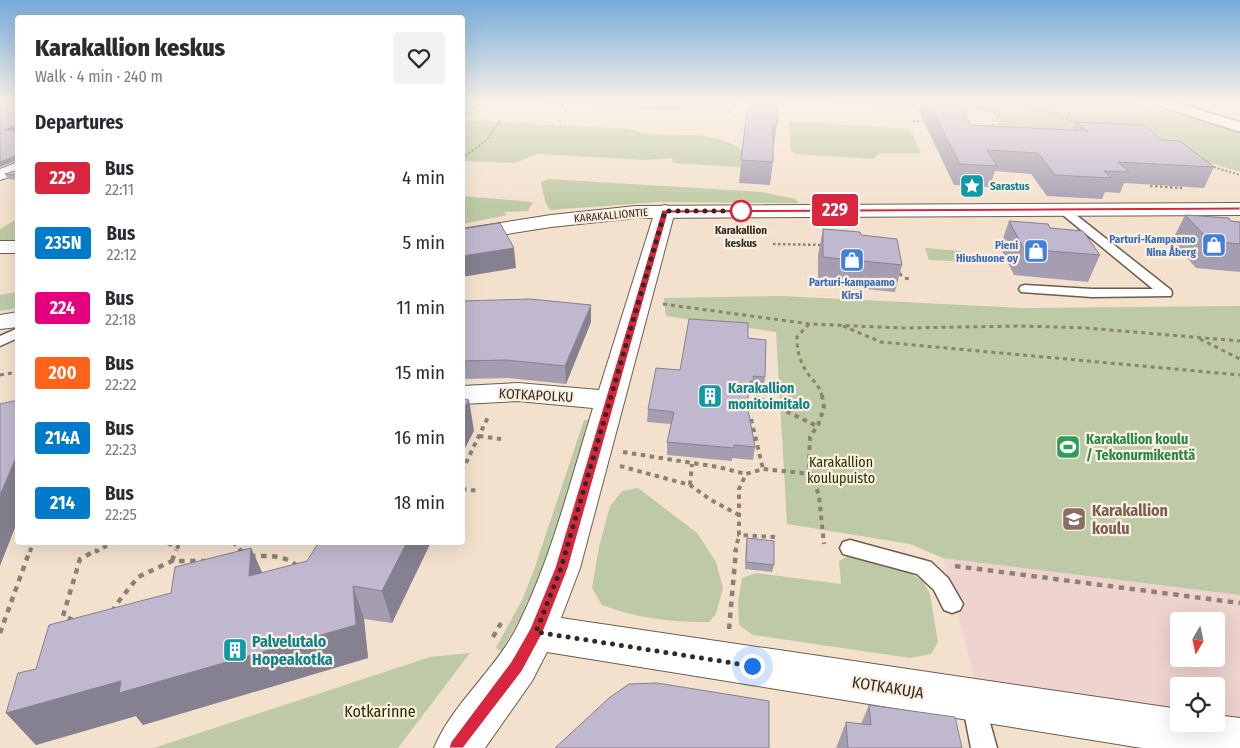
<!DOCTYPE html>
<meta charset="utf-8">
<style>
:root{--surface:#fff;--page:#f2f2f3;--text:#2b2b33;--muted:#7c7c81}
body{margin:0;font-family:"Fira Sans Condensed",sans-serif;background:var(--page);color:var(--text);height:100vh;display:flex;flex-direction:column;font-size:19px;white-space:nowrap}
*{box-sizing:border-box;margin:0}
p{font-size:16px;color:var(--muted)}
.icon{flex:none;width:28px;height:28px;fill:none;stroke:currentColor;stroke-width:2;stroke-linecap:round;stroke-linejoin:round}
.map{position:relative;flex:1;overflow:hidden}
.drawer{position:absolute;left:15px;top:15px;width:450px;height:530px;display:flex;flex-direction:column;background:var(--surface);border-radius:5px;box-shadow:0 5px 20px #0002}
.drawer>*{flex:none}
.badge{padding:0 10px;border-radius:4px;font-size:18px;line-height:32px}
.needle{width:32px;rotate:189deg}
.fabs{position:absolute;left:1170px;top:612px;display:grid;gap:10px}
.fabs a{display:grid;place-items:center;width:55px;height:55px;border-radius:5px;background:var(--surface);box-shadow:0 5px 20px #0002;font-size:25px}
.you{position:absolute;width:25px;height:25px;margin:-12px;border:4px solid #fff;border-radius:50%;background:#1a73e8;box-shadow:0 0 0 8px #1a73e833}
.map>.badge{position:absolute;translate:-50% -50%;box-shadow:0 0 0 2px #fff}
h2{padding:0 20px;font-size:19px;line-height:45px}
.round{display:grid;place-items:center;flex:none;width:52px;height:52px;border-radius:5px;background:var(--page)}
.overview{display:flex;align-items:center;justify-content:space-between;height:85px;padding:0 20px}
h1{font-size:24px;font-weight:800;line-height:38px}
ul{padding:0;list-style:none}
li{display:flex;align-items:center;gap:15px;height:65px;padding:0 20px}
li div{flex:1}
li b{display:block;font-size:19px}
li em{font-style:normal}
li .badge{min-width:55px;font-weight:700;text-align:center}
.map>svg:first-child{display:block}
.education{fill:#eed3cf;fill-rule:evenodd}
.green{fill:#becaa5}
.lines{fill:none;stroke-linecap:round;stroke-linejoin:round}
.lane-casing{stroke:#6c5d4d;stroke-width:3}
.street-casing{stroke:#6c5d4d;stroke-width:2}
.secondary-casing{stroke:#6c5d4d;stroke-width:2}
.path-far4{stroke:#8d8174;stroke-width:2;stroke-dasharray:2 2;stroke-linecap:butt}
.path-far3{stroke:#8d8174;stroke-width:2.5;stroke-dasharray:2.5 2.5;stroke-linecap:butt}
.path-far2{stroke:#8d8174;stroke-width:3;stroke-dasharray:4 4;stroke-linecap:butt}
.path-far1{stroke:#8d8174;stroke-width:4;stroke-dasharray:4.5 4.5;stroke-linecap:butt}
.path{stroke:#8d8174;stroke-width:4.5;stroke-dasharray:5.5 5.5;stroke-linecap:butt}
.lane{fill:#fff;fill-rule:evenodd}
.street{fill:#fff;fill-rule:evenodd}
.secondary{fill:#fff;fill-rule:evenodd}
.wall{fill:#a59eb1}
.shaded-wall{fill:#868190}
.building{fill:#c0b8ce;stroke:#868190}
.line{fill:#d7263d;stroke:#fff}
.walk{stroke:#312a23;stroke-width:5;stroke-dasharray:0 9}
.stop-dot{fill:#fff;stroke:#d7263d;stroke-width:2.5}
.labels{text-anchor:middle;stroke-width:4.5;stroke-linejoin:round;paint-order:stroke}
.far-culture-label{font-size:11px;font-weight:bold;fill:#0d838f;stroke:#fdefe0;text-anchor:start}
.far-street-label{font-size:11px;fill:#312a23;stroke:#fdefe0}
.far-stop-label{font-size:11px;font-weight:bold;fill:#312a23;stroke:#fdefe0}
.far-shop-label{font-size:11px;font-weight:bold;fill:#366cbe;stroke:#fdefe0;text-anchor:end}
.culture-label{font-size:14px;font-weight:bold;fill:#0d838f;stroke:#fdefe0;text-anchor:start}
.street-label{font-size:14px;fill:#312a23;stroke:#fdefe0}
.leisure-label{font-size:14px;font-weight:bold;fill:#27864d;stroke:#fdefe0;text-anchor:start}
.park-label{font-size:14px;fill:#252f02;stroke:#fdefe0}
.near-education-label{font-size:16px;font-weight:bold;fill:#785e54;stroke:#fdefe0;text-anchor:start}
.near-culture-label{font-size:16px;font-weight:bold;fill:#0d838f;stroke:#fdefe0;text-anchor:start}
.near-street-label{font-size:16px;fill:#312a23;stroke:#fdefe0}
.near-park-label{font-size:16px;fill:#252f02;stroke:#fdefe0}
</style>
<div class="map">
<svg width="1240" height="748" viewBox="0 0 1240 748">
<rect width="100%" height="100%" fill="#f3e1ce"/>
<path class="education" d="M1240,379V723L1216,720V686H1179V714L976,684L943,558L910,544ZM1179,621H1216V659H1179Z"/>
<path class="green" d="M519,102H735L732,114Z
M812,102L1138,103L1150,108L1199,120L1240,133V172L1133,140L998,130L997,123L1003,115L975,109L967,114L963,120L946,111Z
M462,120L629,129C636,131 644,133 651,134C692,138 715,128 751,156L753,168L673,163L672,158L646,160L536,154L515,163L465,161L463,160Z
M789,121L910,129L921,153H880L873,159L796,154L791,151Z
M549,179L762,192L795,199L799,203L658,202L550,210L545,201L541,182Z
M463,196L533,202L528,211L504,212L507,215L463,224Z
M17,219V244L0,243V229Z
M925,248L961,251L966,262L929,260Z
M17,292V308L0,311V295Z
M782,296L1023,308L1240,306V595L943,558L910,544L787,524L776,332L666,316L664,298Z
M584,420H589L543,572L528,605L501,651L496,648L523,598L535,567Z
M638,488L697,533L716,562L723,588L716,614L709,622C673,623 636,618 602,605L592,588L599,547L610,506L622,491Z
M848,556L902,568L923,581L930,594L938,642L931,654L910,658L753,635L739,625L738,602L742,578L756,573L841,584L839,561Z
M470,653L398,748H154L430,657Z"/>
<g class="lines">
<defs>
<path id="lane" d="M1062,206L1066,207L1171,290L1172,293L1171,296L1092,297L1021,292L1019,289L1021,286L1025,285L1092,289H1153L1058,211L1057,209Z
M18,328V338L0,346V336Z
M850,540L931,562L948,578L963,604L960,610L952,613L944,610L934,590L917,574L843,554L840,548L843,542Z
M974,691L982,694L997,748H971L962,702L966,694Z"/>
<path id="street" d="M18,162V174L0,180V169Z
M665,205L672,207L675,211L580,568L561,618L1179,709V724H1216V715L1240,718V748H1142L547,652L532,681L485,748H434C453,702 497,669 519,623C552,556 571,479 593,408L518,401L462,404V386L518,383L599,390L655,211L658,207Z
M0,241H18V253H0Z"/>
<path id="secondary" d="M1153,102H1176L1240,122V132L1155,105Z
M1240,203V215L636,218L551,227L462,241V229L551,215L636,206Z
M18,312V327L0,329V315Z"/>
</defs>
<use href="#lane" class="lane-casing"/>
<use href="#street" class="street-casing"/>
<use href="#secondary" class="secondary-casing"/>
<path class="path-far4" d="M550,102L567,108L565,111
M783,102V105
M981,102L1001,115L994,120L992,128
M1017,102L1078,123
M465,116L476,106L487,102
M913,121H927
M559,122L561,120
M462,158L486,141L501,119
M1210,166L1240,175"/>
<path class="path-far3" d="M1150,186L1182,188
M773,244L823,245
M897,271L901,275"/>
<path class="path-far2" d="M899,273L904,278L911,279
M663,304L810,324L903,328L1021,326L1087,328L1240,341
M809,324L797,337C797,349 799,359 805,369C810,379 820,384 822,397
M843,326L881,342L1240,375
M1200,339L1240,359
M0,375L18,372"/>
<path class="path-far1" d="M822,395L824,408L818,425L810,437L809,466L819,496L824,544
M754,396L817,426
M751,419L763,469
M479,436L501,439
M623,452L718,467L746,474
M620,466L690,485L711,500L739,515
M462,471L489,415
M690,485L692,464
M462,489L479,491
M775,537L739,535V489L746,474L763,469L812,474
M159,542L178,546L176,552
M233,542L242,552
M30,552L33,542
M95,552L114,542
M735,552L739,535"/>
<path class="path" d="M241,550L243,553
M250,556C267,556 285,554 298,567
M172,561L176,550
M955,566L1240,603
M113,612L115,606L138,577L172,561H205
M73,620L63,616L80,559L97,550
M729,629L736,550
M0,633L30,550
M493,637L501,623"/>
<use href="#lane" class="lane"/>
<use href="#street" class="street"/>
<use href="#secondary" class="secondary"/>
</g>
<path class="wall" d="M0,102L18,130L15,131H18V180L8,179L5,174L17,170V160L0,167Z
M748,102L777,124L774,145H773V162L770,185L739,183Z
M919,102H956L971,125L1073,130L1076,122L1162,140L1214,167L1204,188L1124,183L1120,193L1105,192L1102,199L1047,196L1031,174L995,171L990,187L954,185L918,109Z
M1185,215L1240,222V272L1196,268L1172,241Z
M1009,221L1050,228L1100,255L1088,282L1014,275L1000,247Z
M823,229L861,235L902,265L895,292L818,284V255Z
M462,301L591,322L566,384L508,378L462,379Z
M748,338L765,377L764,389L752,388V393H749L748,398V410L755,447L753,460L732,458V461L667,455V442L671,424L647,422L648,409L680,370Z
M747,538L774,565L772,572L745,569L746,545Z
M431,542L392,623L364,619L368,658L143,725L136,716L36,745L6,713L36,669L251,548L262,573Z
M869,705L962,748H836L846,722L861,724Z"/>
<path class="shaded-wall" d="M18,124V130L6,134L4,130Z
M15,156L17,160L0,167V162Z
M514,248L516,268L462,277V256Z
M591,305V322L566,384L565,366Z
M469,400L474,431L462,454V412Z
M18,453V520L0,566V495Z
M407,542H431L392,623L382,591Z
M251,548L266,581L249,576Z
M353,586L364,619L368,658L143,725L136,716L36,745L6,713Z"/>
<path class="building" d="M0,102H18V124L4,130L18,131V175L5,174L17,170V157L15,156L0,162Z
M748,102H777V124H773V162L741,160Z
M928,102H956L971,125L1088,131L1076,122L1144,125L1162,140L1180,141L1214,167L1118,162L1129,172L1104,171L1111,178L1055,175L1038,153L987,150L997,166L960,164Z
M1185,215L1229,218L1231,221L1240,222V244L1210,241Z
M1009,221L1048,224L1050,228L1083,231L1100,255L1024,249Z
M500,223L514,248L462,256V229Z
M823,229L860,232L861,235L897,239L902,265L823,257Z
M530,299L591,305L565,366L506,360L462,361V301Z
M689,319L748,323V338L766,340L765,377L753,376L754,381H750V386H748V410L755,447L734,445V448L667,442L674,412L648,409L656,368L680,370Z
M462,399L469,400L462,412Z
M18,400V453L0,495V404Z
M747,538L774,541V565L746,562Z
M319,542H407L382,591L353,586L356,625L119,693L121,681L6,713L18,673L36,669L49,625L171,593L175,567L251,548L249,576L307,561Z
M657,683L769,701V748H555L609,698L629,684Z
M869,705L955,717L962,748H848L846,722L871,725Z"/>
<linearGradient id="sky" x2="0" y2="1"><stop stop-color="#75abda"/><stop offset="0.49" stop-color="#faf2e9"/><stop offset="1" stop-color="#faf2e9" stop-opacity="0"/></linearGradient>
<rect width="1240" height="207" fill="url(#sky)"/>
<path class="line" d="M1240,207V210L668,213L568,568L543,632L522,671L463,748H449L451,742L511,662L530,629L555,568L662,210Z"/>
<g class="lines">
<path class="walk" d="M741,211H665L561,568L536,632L752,666"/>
</g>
<defs>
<symbol id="sight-square" viewBox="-11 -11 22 22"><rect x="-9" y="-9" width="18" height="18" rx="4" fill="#0f9aa8" stroke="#fdefe0"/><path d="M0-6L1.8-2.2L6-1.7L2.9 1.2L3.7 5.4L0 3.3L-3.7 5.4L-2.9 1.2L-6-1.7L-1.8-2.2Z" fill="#fff"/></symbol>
<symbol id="shop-square" viewBox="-11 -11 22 22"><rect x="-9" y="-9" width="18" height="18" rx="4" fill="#3f7fe0" stroke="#fdefe0"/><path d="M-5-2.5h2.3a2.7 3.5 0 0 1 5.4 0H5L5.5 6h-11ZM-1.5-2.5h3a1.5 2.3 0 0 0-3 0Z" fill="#fff"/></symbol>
<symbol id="building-square" viewBox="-11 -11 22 22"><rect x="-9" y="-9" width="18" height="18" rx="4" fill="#0f9aa8" stroke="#fdefe0"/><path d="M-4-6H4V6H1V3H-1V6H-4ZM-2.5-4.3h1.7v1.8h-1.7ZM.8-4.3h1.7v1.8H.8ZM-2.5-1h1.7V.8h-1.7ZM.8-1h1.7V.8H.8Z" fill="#fff"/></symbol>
<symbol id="stadium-square" viewBox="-11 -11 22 22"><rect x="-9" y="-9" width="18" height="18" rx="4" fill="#2e9e5b" stroke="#fdefe0"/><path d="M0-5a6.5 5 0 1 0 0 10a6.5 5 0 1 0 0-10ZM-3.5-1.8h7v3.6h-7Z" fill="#fff"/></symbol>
<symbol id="school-square" viewBox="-11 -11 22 22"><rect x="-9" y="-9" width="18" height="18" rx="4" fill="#8d6e63" stroke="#fdefe0"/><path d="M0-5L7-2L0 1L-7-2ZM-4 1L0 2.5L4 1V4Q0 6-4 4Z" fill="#fff"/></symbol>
</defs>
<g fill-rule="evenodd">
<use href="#sight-square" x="958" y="172" width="28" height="28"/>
<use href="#shop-square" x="1200" y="231" width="28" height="28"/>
<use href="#shop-square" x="1022" y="237" width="28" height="28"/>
<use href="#shop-square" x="838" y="246" width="28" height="28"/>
<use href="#building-square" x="696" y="382" width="28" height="28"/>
<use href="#stadium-square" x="1054" y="433" width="28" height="28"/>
<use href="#school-square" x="1060" y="505" width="28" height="28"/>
<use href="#building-square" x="221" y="636" width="28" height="28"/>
</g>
<circle class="stop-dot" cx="741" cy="211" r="10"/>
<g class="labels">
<g class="far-culture-label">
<text x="990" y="190">Sarastus</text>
</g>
<g class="far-street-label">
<text transform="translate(611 215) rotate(-5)" y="4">KARAKALLIONTIE</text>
</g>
<g class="far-stop-label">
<text x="741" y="234">Karakallion<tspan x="741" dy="13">keskus</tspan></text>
</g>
<g class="far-shop-label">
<text x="1196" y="243">Parturi-Kampaamo<tspan x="1196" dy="13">Nina Åberg</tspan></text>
<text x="1018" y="249">Pieni<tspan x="1018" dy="13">Hiushuone oy</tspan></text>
<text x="852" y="286" text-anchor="middle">Parturi-kampaamo<tspan x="852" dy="13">Kirsi</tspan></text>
</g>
<g class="culture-label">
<text x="728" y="393">Karakallion<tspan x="728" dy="16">monitoimitalo</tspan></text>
</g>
<g class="street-label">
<text transform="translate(536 395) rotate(3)" y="5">KOTKAPOLKU</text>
</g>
<g class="leisure-label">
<text x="1086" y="444">Karakallion koulu<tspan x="1086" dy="16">/ Tekonurmikenttä</tspan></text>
</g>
<g class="park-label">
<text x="841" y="467">Karakallion<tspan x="841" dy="16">koulupuisto</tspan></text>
</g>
<g class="near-education-label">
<text x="1092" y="516">Karakallion<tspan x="1092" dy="18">koulu</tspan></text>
</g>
<g class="near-culture-label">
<text x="252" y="647">Palvelutalo<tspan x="252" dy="18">Hopeakotka</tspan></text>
</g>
<g class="near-street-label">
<text transform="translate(888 687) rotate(9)" y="6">KOTKAKUJA</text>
</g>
<g class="near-park-label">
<text x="380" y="717">Kotkarinne</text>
</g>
</g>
</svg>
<div class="fabs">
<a><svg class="needle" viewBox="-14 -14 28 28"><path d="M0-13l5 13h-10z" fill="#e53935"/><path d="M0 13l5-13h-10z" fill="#7c7c81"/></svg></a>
<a><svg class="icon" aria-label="locate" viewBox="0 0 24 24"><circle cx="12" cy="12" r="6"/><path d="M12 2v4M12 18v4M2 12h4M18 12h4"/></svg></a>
</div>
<div class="you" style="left:752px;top:666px"></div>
<b class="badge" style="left:835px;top:210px;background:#d7263d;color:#fff">229</b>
<section class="drawer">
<div class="overview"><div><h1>Karakallion keskus</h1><p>Walk · 4 min · 240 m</p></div><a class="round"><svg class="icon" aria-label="heart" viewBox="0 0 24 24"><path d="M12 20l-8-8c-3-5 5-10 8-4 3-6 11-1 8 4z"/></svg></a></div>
<h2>Departures</h2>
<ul>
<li><span class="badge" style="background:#d7263d;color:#fff">229</span><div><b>Bus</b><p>22:11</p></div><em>4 min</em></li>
<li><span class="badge" style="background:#007ac9;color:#fff">235N</span><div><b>Bus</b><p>22:12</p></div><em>5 min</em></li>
<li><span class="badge" style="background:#e6007e;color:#fff">224</span><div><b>Bus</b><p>22:18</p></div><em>11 min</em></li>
<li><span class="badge" style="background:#ff6319;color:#fff">200</span><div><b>Bus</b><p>22:22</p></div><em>15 min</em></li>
<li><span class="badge" style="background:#007ac9;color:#fff">214A</span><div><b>Bus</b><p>22:23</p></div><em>16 min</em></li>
<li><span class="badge" style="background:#007ac9;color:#fff">214</span><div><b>Bus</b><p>22:25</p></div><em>18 min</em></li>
</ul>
</section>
</div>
